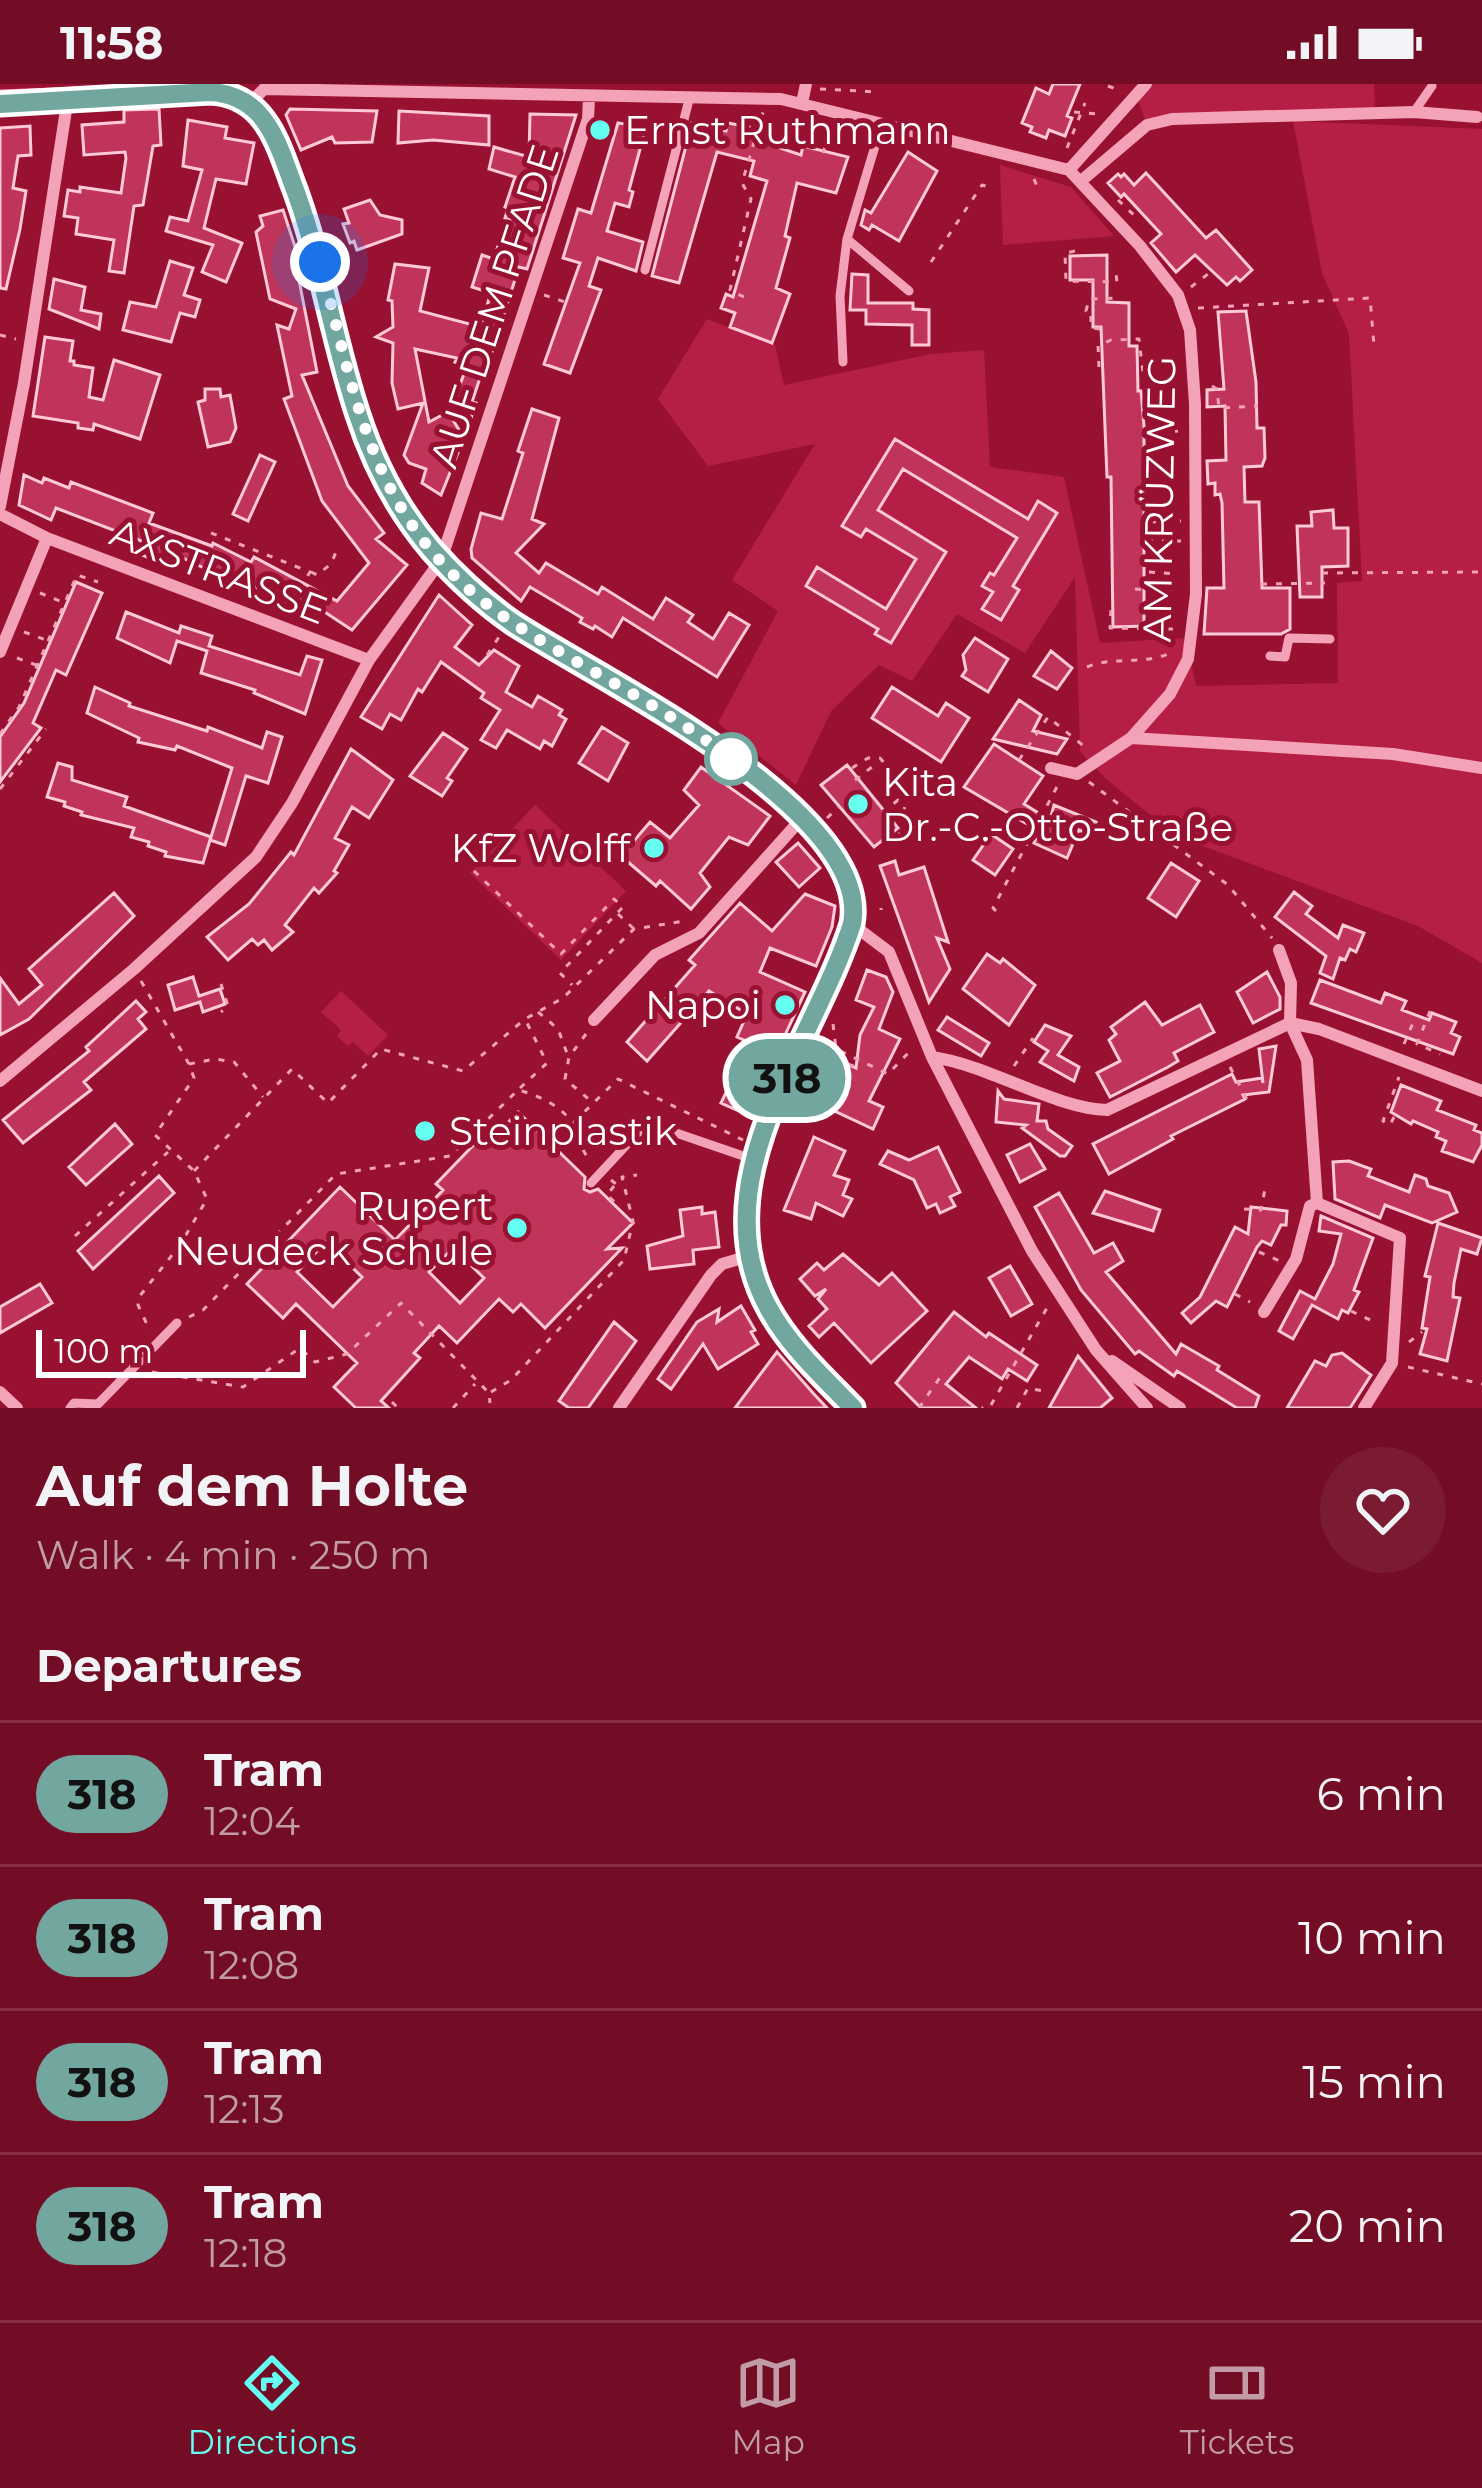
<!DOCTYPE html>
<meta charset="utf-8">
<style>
:root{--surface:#720d25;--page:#7a1b32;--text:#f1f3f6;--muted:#c19ca7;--line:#842d42;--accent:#65fff1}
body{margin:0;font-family:Montserrat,sans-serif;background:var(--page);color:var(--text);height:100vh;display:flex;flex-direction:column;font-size:45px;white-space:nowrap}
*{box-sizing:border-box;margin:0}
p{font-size:39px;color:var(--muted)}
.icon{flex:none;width:66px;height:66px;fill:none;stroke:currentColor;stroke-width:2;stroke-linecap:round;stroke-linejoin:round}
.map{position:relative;height:1324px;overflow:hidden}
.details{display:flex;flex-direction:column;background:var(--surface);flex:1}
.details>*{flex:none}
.badge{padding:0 24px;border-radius:39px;font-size:42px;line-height:78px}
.scale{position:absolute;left:36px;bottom:30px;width:270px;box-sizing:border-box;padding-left:12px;border:6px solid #fff;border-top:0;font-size:33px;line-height:42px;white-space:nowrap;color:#fff;-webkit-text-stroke:9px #981131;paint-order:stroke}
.you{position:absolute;width:60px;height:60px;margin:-30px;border:9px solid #fff;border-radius:50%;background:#1a73e8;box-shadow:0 0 0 18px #1a73e833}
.map>.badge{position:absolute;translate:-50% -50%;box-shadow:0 0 0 6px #fff}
h2{padding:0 36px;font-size:45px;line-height:108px}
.round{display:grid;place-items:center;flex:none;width:126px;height:126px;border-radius:63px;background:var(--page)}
.summary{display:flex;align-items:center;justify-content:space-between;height:204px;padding:0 36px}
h1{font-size:57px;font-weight:700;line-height:90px}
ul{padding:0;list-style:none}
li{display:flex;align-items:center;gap:36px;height:144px;padding:0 36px;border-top:3px solid var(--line)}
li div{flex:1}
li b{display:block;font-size:45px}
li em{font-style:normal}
li .badge{min-width:132px;font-weight:700;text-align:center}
.status{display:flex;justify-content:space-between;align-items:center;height:84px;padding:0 60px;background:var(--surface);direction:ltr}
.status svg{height:33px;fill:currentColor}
.tabs{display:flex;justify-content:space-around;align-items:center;height:168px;border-top:3px solid var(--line);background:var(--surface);font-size:33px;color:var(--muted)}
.tabs a{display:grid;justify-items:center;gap:6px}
.tabs .active{color:var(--accent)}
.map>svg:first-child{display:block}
.green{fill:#b61f45}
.building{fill:#bf3458;stroke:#fecad8;stroke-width:3;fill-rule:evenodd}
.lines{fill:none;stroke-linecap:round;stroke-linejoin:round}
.path{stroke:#f4a2b7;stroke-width:3;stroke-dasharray:6 9;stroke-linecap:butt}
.service{stroke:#f4a2b7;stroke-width:9}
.minor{stroke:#f4a2b7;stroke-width:12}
.tertiary{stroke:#f4a2b7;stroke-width:21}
.tram{stroke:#fff;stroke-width:3}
.line-casing{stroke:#fff;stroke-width:27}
.line{stroke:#72a7a0;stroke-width:18}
.walk{stroke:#fff;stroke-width:12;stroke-dasharray:0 21.6}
.poi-dot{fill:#65fff1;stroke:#981131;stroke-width:4.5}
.stop-dot{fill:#fff;stroke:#72a7a0;stroke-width:6}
.labels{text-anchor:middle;stroke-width:10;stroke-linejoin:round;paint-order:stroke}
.poi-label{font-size:39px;fill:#fff;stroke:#981131;text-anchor:start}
.street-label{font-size:39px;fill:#fff;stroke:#981131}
</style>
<div class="status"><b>11:58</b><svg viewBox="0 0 49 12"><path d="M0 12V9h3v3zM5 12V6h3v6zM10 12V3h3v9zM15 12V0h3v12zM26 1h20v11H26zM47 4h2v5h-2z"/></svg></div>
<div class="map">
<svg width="1482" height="1324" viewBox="0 0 1482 1324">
<rect width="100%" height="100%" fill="#981131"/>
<path class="green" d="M1146,0H1374L1375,29L1147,41L1137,14Z
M1293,37L1482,45V879L1418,842L1176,752L1106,695L1080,667L1075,493L1025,569L957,530L912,597L879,581L831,627L796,701L718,639L778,527L732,496L815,360L708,382L658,315L707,235L775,261L784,301L931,270L984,266L990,383L1064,393L1100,559L1186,554L1196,602L1338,599L1337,499L1362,497L1349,250L1322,189Z
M1000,81L1071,103L1114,152L1003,161Z
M535,721L626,807L561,876L470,789Z
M341,907L388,951L368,972L353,958L348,962L337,952L341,946L321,928Z"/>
<path class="building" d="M1053,0H1080L1067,32L1072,34L1065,52L1049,46L1046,54L1030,48L1032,43L1022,39L1036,4L1049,10Z
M159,25L161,61L153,62L143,121L134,122L124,189L109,187L114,156L76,150L78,134L64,132L68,106L80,108V103L121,109L126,74L125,68L84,71L82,41L124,38V26Z
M290,25L377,27L372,58L335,59L332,53L301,66L286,31Z
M399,27L489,32V61L433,56L398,59Z
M530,30L576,31L527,185L519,183L492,268L489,267L472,318L476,319L471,334L450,327L467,282L455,278L457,274L415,265L429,338L448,328L464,354L441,411L422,399L426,385L409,379L404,371L423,319L398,325L392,299L393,259L376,253L393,243L392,217L388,216L395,180L429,184L420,227L473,241L475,234L482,237L491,209L472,203L482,171L494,175L498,162L501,163L510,136L505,134L508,124L505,123L515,93L489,85L494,63L529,73Z
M188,36L227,43L225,54L254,59L246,100L216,95L204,144L242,159L226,198L202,188L213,161L166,147L170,133L188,137L202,86L183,82Z
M618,39L646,43L629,106L633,108L629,123L615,119L607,147L643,158L636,187L598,174L589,202L601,206L570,289L544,280L580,179L563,174L578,125L591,129Z
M692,39L726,47L728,39L749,43L747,53L801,71L803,62L848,73L836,109L797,99L785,152L790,154L776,204L790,210L772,259L730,243L735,229L721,224L726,210L733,213L767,97L750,92L754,77L717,68L679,199L652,192Z
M30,42L31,71L18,72L13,104L26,107L20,145L6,205L0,204V44Z
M908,68L937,87L899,157L872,141L869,146L861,141L865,126L871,129Z
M1146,89L1206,154L1216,146L1252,186L1240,197L1236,193L1227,201L1195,171L1176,188L1151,159L1161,150L1124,110L1121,113L1108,99L1118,90L1121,93L1124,90L1134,101Z
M370,116L380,131L402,136V150L357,166L354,157L350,159L343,140L349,139L344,125Z
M283,126L302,184L297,186L317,288L302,291L348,402L384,449L376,455L407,481L352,546L308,517L302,527L242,496L240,501L172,469L167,481L137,469L142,457L56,424L51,436L19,421L24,391L42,399L44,394L69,404L71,398L153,429L149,439L212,462L213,459L251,478L254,473L337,517L369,479L322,417L284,315L292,312L277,241L289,245L296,225L270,215L256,148L263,142L260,132Z
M1107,171V218L1129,219V262H1137L1138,307H1141L1144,342V542L1113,543L1111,393H1107L1101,243H1093V196H1070V172Z
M170,177L193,184L184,211L200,216L195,233L180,229L171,258L123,246L130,218L156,223Z
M852,190L868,191V219H913V225L929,226V261H912V241L866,240V226H850Z
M54,195L85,203L81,226L101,230L99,245L49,225Z
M1246,227L1256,298L1257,344H1264L1265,374L1262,382L1244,383L1245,418H1259L1262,504H1290V545L1281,550H1204L1207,504H1224L1222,419L1220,410L1215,411V399L1208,400L1207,377L1226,376L1225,322L1207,323V306L1224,305L1218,228Z
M45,253L73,257L70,277H74V281L93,284L89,313L103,316L114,276L160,291L140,355L94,340L93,346L78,344V339L33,332Z
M205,305H220L221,313L230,311L236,344L230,358L208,363L198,318L205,316Z
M532,325L559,334L532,435L544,440L516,469L539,489L546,479L598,510L602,503L653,535L666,514L693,531L688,538L713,555L729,529L749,541L717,593L623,534L612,553L595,542L593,545L580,538L582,534L530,503L521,517L472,474L471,465L481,429L502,435L523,369L518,367Z
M895,355L1028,435L1038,417L1057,429L1013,502L1019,506L1001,536L982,525L993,508L982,502L990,489L994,491L1017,454L903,385L878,426L946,468L891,559L875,550L878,545L806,502L817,483L886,525L916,475L866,445L861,453L842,442Z
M260,371L275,378L248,437L233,430Z
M1333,426L1334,444H1348V482L1322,483V513H1300L1297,442H1312L1311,428Z
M76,498L102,509L66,591L56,586L33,639L41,644L0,698V653L24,619Z
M439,511L472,541L455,563L479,581L494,566L519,582L506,608L532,623L538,612L562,626L559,631L566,635L552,662L544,657L540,665L507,646L496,664L481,656L500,626L481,614L484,609L441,578L422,608L418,605L401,636L390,630L382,645L361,633Z
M126,528L179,549L181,542L212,552L209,562L300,591L307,572L322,576L305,630L254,609L255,606L201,589L207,567L177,557L170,579L117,554Z
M975,554L1008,575L988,608L962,592L966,586L963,571Z
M1051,567L1072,584L1057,605L1034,592Z
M95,603L130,619L129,622L207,647L208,643L262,664L267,648L282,653L268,699L246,692L225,761L210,756L203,779L165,772L166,768L148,762L149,758L131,753L134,744L81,731L82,728L64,722L65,718L47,713L58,679L72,683V696L127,713L124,722L211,753L232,684L177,662L175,666L138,658L139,654L87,629Z
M892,603L938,632L946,619L969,634L941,678L872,634Z
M1019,616L1041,631L1033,647L1067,655L1057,670L993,655Z
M602,643L628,659L608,697L579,679Z
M443,649L467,665L447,694L452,697L442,712L410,692Z
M994,660L1043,692L1024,720L1050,736L1054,721L1096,738L1089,751L1079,746L1067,774L1034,759L1039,747L964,703Z
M351,665L393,696L369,734L352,723L335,754L349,761L334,787L337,789L319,809L314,804L285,841L293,848L272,866L264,856L258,861L252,855L228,876L207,853L249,820L291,768L294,771Z
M847,681L898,744L874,763L821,701Z
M701,683L770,732L748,761L729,753L700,789L710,803L691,825L660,797L656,802L621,772L650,738L670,754L699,721L684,706Z
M991,750L1013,765L995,791L973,776Z
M798,759L820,784L799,803L776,778Z
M895,777L899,791L924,783L948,858L937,854L950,885L929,918L880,782Z
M1171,779L1199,797L1176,833L1148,814Z
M1294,808L1312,822L1306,830L1338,854L1343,841L1364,849L1356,868L1350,865L1345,876L1340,874L1333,895L1320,889L1326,872L1275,833Z
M114,809L134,832L29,935L0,951V894L19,920L42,901L29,885Z
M805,810L835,822L832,843L816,882L770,864L760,888L805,908L748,1031L721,1019L744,971L741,969L746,957L737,953L747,930L709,907L647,977L627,958L695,881L689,876L740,819L772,847Z
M987,870L1000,879L1003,875L1035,901L1009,941L963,905Z
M867,886L886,893L893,908L879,945L900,955L869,1017L883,1023L873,1045L826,1023L847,980L856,984L860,951L874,923L856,916Z
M1267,888L1280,913V925L1253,939L1237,908Z
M193,893L199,912L220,905L225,920L203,928L200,918L175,926L168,901Z
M1320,896L1381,919L1385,909L1406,917L1402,926L1429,936L1432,929L1456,938L1451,949L1460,953L1453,970L1311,919Z
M136,917L146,928L138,935L146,945L84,998L91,1006L23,1059L3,1036L89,967L86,963Z
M1145,918L1162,941L1200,921L1214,948L1174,969L1178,977L1168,983L1110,1013L1097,989L1120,977L1109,956L1116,950L1111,943Z
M947,933L989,959L981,972L938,946Z
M1045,941L1071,952L1058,971L1079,983L1074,997L1040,978L1048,967L1034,958Z
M1276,962L1269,1008L1243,1011L1245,1015L1171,1052L1173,1055L1109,1090L1093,1060L1232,990L1236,998L1262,994L1263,999L1259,965Z
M1401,1001L1441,1017L1437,1026L1476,1041L1474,1046L1482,1049V1061L1473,1078L1442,1067L1446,1057L1436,1053L1438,1048L1413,1037L1411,1040L1391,1028Z
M998,1007L1004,1015L1039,1020L1037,1037H1046L1048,1045L1072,1062L1065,1072H1060L1022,1044L1026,1041L996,1038Z
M518,1028L585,1093L584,1105L590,1108L598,1105L633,1139L607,1165L622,1164L545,1244L521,1220L513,1228L499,1215L457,1259L439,1242L414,1269L420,1274L381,1317L389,1324H356L334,1303L357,1279L296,1220L283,1234L247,1200L340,1103L395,1156L443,1106L436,1100L488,1046L495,1052ZM326,1158L362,1193L333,1223L297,1188ZM453,1164L484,1194L460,1219L429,1188Z
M115,1040L132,1060L86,1101L69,1083Z
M814,1053L845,1067L834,1091L849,1096L843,1111L852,1115L843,1132L816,1119L811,1135L784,1126Z
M1030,1060L1045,1085L1020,1098L1007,1071Z
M938,1063L960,1108L950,1113L955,1122L940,1129L936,1120L927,1124L914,1096L880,1080L888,1067L909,1076Z
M1349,1077L1371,1085L1368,1092L1409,1108L1415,1091L1426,1095L1428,1102L1449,1109L1457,1128L1432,1139L1385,1121L1380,1134L1335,1115L1333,1078Z
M159,1092L174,1109L93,1185L78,1167Z
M1105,1107L1160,1126L1153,1147L1093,1129Z
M1059,1109L1094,1169L1113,1159L1123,1177L1106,1188L1176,1270L1181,1260L1219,1282L1217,1286L1259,1312L1255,1324H1237L1177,1287L1174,1292L1139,1267L1135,1270L1081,1206L1035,1123Z
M702,1123V1130L715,1128L719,1163L693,1166L694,1180L650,1185L647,1162L683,1152L680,1126Z
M1251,1123L1287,1127L1286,1141H1281L1271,1161L1262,1157L1257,1163L1227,1223L1216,1217L1191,1239L1182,1229L1200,1213L1235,1143L1248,1150Z
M1321,1132L1373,1154L1354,1206L1359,1208L1348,1229L1342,1226L1338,1235L1312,1221L1293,1255L1279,1247L1300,1207L1315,1215L1333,1180L1341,1150L1319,1147Z
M1438,1139L1482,1154L1477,1170L1461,1165L1454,1199L1453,1213L1460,1214L1447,1277L1420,1270L1427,1245L1422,1244L1430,1193L1425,1192Z
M843,1170L879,1201L892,1189L927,1227L871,1279L834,1239L819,1253L809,1242L827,1225L818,1215L826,1205L815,1212L800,1195L817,1179L824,1186Z
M1010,1182L1032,1220L1011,1232L989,1194Z
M40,1200L52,1219L0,1249V1223Z
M741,1222L755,1246L751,1248L758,1260L718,1285L703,1260L671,1305L658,1295L697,1238L719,1225L717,1238Z
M954,1228L986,1253L989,1249L1037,1281L1027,1297L1008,1285L1002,1295L969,1273L946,1300L976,1324H921L896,1299Z
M614,1238L636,1257L588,1324H569L559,1317Z
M777,1268L813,1309L827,1324H735Z
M1342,1269L1371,1291L1350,1324H1287L1315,1277L1326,1282L1332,1271Z
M1078,1272L1112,1314L1100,1324H1049Z"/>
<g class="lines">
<path class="path" d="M1108,2L1118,6
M820,5L878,8
M1074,28L1097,30
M1067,64L1085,19
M823,69L830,46
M1034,95L1039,107
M1118,116L1136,133
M1075,167L1065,169L1066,197L1117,198L1116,190H1123
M931,178L982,101L992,104
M1191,203L1208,190
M544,211L565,218
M744,213L730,206L751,115L742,99L763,28
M1198,224L1370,214L1374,261
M1100,245L1091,244V228L1086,227L1089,215L1120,214
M0,251L16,255
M1099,283L1098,262L1111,256L1139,255L1143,289
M1212,302L1217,305L1219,324L1258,322
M1143,320H1177
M1145,350L1178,347
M1145,391V386H1180
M1149,404L1178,405
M1147,425L1148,438L1181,437
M211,449L310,488L303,499
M1147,456L1181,457
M311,488L317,491L331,480L336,468
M1149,488L1177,490
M1322,489L1482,488
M1261,500L1325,499
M1135,505L1178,509
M40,509L67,520
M1111,526L1110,544L1174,545
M24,548L49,557
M487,571L499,553
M17,574L36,581
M1087,583C1113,572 1142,581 1168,570
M0,650L19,623L77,491L98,498
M1019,676L1048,633L1085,663
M852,684L868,674H880L907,706L904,727L909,737L897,753
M855,696L872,683L869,676
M1089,698L1228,801L1272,854
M0,705L46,645
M882,729L898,716L904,722
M827,734L839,723
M474,787L561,870L614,815L623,823L560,889L572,901
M881,824V826
M996,827L993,824L1059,699
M618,830L633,844
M141,897L189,980L194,994L155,1051L194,1087L207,1115L180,1161L139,1213L138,1221L150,1247
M221,900L228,922L221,928
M1430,927L1417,960L1440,970
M538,928L558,945L568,972
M833,940L836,965L888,990L910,967
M586,950L569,973L565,995L592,1018
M1404,960L1413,939
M189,980L215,975L234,978L263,1013
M1014,982L1033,954
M1230,983L1249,1019
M837,987L843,979L854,982L859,978
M520,1004L547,979L525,935
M1394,1033L1390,1041L1383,1037L1399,993
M574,1038L618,995L743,1056
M194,1087L292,985L328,1019L381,965L463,987L525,935L563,914L634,845L685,837
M611,1096L616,1100L622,1093
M614,1102L607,1111L619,1122
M1244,1125L1261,1126L1265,1105
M75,1152L168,1068
M1259,1168L1280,1177
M1235,1210L1250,1218
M1351,1227L1377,1239
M189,1233L203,1226L336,1090L450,1072L518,1006C538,1011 564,1023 574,1042C581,1055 580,1066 591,1077
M1409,1258L1422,1248
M1408,1283L1482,1300
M152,1288L243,1303L300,1264L315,1278L347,1270L401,1219L489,1309L490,1319
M491,1308L511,1296L624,1176L633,1137L622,1093L637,1091
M392,1318L398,1324
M991,1321L1047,1224
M453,1324L475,1300
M919,1324L941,1292
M982,1324L983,1323
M1017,1324L1028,1304L1043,1307"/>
<path class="service" d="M1414,28L1432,2
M847,155L909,207
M645,186L689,16
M843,278L840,212L847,155L882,39
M1270,572L1285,573L1289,554L1330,555
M591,1099L647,1039L755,1076
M70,1324L74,1319L98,1320L177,1239"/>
<path class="minor" d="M802,19L806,0
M248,21L264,5L781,15L1069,86L1140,162L1178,211L1190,246L1195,320L1196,510L1188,575L1170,610L1131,654L1077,690L1051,684
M1069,86L1146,0
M1081,97L1147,41L1172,35L1414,28L1477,33
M0,422L24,299L68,13
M0,430L47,454L369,576
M0,568L47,454
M1131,654L1393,670L1482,684
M852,840L889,868L932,973L1032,1167L1096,1266L1147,1324
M594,936L655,871L699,849L802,734
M932,973C989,981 1056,1025 1107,1026L1290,939L1319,945L1482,1007
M0,997L134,885L256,773L292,719L369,576L441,476L588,35L589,14
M1317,1119L1400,1154L1392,1279L1364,1324
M1264,1228L1296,1175L1310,1122L1317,1119L1307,976L1290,939L1291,899L1279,866
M1112,1277L1180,1324
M0,1308L17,1324
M619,1324L711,1191L722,1180L749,1172"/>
<path class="tertiary" d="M0,16L214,8C233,11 249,19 261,34C277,52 284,77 293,99C322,174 333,252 357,328C375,383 403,435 442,477C463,500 486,520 511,537C593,592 875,726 852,840C814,959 698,1098 769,1225C790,1263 823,1293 853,1324"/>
<path class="tram" d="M0,12L214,8C233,11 249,19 261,34C277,52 284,77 293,99C322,174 333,252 357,328C375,383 403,435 442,477C463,500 486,520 511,537C593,592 875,726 852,840C814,959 698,1098 769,1225C790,1263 823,1293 853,1324"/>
</g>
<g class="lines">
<defs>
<path id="line" d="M0,20L210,8C229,9 246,16 259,30C275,48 283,73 291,95C321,172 332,253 358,331C374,380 398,426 432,466C456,493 483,518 513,539C595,593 874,726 852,840C814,959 698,1098 769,1225C790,1263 823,1293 853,1324"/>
</defs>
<use href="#line" class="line-casing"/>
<use href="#line" class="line"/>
<path class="walk" d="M320,178C360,327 372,445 513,539C585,586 664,622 731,675"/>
</g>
<g class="poi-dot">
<circle cx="600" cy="46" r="12"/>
<circle cx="858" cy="720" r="12"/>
<circle cx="654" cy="764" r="12"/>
<circle cx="785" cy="921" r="12"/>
<circle cx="425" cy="1047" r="12"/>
<circle cx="517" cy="1144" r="12"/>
</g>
<circle class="stop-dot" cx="731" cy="675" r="24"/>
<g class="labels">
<g class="poi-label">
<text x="624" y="60">Ernst Ruthmann</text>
<text x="882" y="712">Kita<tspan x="882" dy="45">Dr.-C.-Otto-Straße</tspan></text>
<text x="630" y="778" text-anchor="end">KfZ Wolff</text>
<text x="761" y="935" text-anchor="end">Napoi</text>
<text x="449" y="1061">Steinplastik</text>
<text x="493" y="1136" text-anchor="end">Rupert<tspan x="493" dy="45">Neudeck Schule</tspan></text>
</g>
<g class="street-label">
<text transform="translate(494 222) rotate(-72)" y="14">AUF DEM PFADE</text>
<text transform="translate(1159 415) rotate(-89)" y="14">AM KRÜZWEG</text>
<text transform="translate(219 487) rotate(21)" y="14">AXSTRASSE</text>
</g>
</g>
</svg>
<div class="scale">100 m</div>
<div class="you" style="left:320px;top:178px"></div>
<b class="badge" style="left:787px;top:994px;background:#72a7a0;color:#111">318</b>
</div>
<section class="details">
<div class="summary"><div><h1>Auf dem Holte</h1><p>Walk · 4 min · 250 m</p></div><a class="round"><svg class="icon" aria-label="heart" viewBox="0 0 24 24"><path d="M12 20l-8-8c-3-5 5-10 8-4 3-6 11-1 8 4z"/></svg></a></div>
<h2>Departures</h2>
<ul>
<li><span class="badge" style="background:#72a7a0;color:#111">318</span><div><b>Tram</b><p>12:04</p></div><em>6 min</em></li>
<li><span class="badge" style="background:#72a7a0;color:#111">318</span><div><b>Tram</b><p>12:08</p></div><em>10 min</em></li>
<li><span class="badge" style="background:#72a7a0;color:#111">318</span><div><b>Tram</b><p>12:13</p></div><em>15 min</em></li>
<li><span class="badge" style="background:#72a7a0;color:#111">318</span><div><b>Tram</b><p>12:18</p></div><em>20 min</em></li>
</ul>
</section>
<nav class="tabs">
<a class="active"><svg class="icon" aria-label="directions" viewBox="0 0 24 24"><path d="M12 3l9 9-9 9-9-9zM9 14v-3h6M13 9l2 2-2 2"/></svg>Directions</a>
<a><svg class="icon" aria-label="map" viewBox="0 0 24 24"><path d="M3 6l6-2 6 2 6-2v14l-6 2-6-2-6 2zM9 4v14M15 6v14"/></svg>Map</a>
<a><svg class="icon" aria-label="tickets" viewBox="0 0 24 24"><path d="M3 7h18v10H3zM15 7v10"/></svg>Tickets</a>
</nav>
